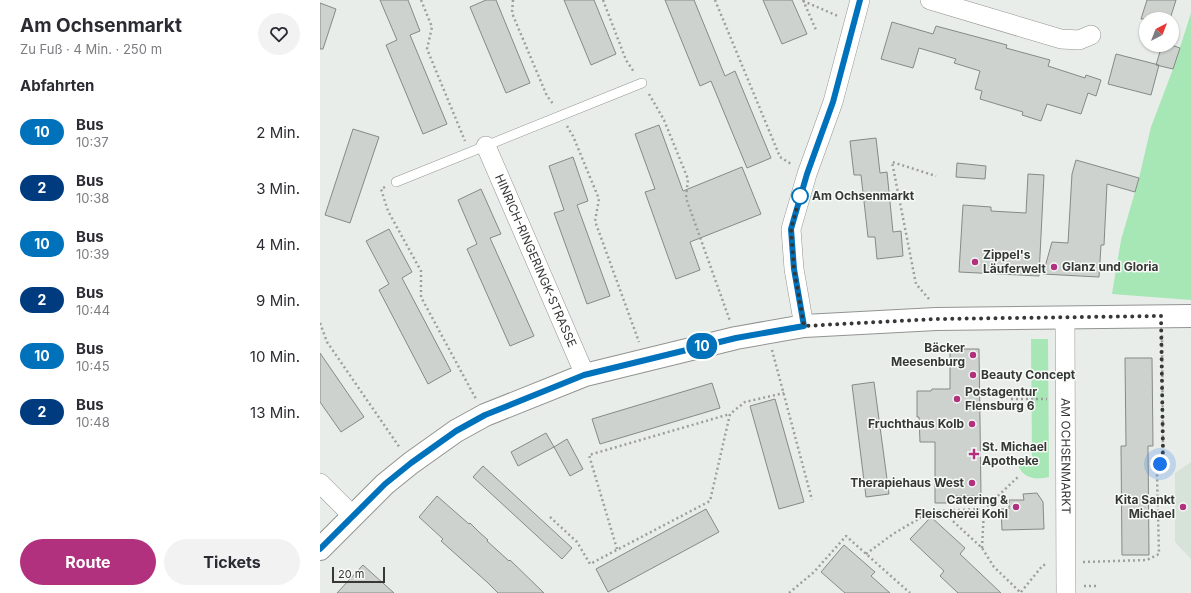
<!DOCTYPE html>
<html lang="de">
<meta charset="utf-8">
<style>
:root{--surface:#fff;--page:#f2f2f3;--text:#2b2b33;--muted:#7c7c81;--accent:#b1317f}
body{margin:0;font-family:Inter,sans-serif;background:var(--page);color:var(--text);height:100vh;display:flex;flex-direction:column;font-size:15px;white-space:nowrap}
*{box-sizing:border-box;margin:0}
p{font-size:13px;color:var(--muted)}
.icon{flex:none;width:22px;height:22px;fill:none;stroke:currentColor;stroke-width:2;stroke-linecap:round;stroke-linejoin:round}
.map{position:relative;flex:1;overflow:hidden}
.panel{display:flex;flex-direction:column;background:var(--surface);width:320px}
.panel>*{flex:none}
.badge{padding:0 8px;border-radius:13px;font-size:14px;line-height:26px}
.needle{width:26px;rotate:42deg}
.buttons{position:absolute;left:819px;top:12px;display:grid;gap:8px}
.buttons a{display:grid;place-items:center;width:40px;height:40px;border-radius:50%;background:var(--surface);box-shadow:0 1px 3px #0004;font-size:20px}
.scale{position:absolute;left:12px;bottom:10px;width:53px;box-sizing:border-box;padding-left:4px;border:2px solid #363836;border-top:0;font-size:11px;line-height:14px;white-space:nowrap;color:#363836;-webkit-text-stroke:3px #f6faf7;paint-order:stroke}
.you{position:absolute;width:20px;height:20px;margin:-10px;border:3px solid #fff;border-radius:50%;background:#1a73e8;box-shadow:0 0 0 6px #1a73e833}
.map>.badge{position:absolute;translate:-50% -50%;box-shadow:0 0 0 2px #fff}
h2{padding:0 20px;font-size:15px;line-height:36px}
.round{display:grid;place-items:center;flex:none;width:42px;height:42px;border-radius:21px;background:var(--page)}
.head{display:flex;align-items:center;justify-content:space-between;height:68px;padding:0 20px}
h1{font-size:19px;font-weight:700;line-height:30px}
.primary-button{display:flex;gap:8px;margin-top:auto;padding:8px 20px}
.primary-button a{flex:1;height:46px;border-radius:24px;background:var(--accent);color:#fff;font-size:16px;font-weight:700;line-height:46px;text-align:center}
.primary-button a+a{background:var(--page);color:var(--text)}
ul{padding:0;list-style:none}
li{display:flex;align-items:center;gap:12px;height:56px;padding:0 20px}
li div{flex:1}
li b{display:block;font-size:15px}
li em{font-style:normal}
li .badge{min-width:44px;font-weight:700;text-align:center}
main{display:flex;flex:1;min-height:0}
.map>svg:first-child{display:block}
.built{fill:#d7e2d9}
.green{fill:#a6e7b5}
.building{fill:#ced2ce;stroke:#868a86}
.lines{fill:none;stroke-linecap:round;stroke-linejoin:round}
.service-casing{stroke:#919491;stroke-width:10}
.minor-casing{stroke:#919491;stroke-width:20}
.secondary-casing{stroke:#919491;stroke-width:24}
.path{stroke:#9c9f9c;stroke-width:2.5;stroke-dasharray:2 3;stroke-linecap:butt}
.service{stroke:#fff;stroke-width:9}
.minor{stroke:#fff;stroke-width:19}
.secondary{stroke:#fff;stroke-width:22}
.line-casing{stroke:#fff;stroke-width:9}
.line{stroke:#0072bc;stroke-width:6}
.walk{stroke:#363836;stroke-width:4;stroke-dasharray:0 7.2}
.stop-dot{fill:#fff;stroke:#0072bc;stroke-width:2}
.poi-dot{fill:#b1317f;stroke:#f6faf7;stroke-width:1.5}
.labels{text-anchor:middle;stroke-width:3;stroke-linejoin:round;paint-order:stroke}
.stop-label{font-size:12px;font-weight:bold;fill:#363836;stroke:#f6faf7;text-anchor:start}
.poi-label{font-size:12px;font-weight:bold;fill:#363836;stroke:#f6faf7;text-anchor:start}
.street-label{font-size:12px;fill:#363836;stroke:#f6faf7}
</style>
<main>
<section class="panel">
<div class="head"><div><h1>Am Ochsenmarkt</h1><p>Zu Fuß · 4 Min. · 250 m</p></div><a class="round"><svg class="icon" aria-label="heart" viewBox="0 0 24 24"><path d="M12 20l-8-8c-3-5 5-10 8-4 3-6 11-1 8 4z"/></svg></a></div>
<h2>Abfahrten</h2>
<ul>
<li><span class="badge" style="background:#0072bc;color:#fff">10</span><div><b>Bus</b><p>10:37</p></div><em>2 Min.</em></li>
<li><span class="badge" style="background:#003b80;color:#fff">2</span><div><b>Bus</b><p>10:38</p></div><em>3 Min.</em></li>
<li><span class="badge" style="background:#0072bc;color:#fff">10</span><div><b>Bus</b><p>10:39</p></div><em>4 Min.</em></li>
<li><span class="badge" style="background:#003b80;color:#fff">2</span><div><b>Bus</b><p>10:44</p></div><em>9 Min.</em></li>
<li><span class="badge" style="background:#0072bc;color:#fff">10</span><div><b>Bus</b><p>10:45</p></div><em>10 Min.</em></li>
<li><span class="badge" style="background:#003b80;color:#fff">2</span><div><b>Bus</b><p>10:48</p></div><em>13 Min.</em></li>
</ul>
<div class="primary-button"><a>Route</a><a>Tickets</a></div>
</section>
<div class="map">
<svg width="871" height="593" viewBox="0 0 871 593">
<rect width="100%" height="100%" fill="#e9edea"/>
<path class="built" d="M871,462V559L855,542V473Z"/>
<path class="green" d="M871,13V300L792,294L801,240L819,178L831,127L853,69Z
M711,339H728L729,477C713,481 699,477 697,459L712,458Z"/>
<path class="building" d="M60,0H88L100,31L90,35L127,124L103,134L66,45L77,40Z
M166,0H176L210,83L186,93L150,7Z
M244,0H274L296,54L271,65Z
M345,0H374L405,76L415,71L451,158L427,168L391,81L380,86Z
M443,0H472L487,34L462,44Z
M827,0H856L850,19H821Z
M0,3L16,9L3,49H0Z
M572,22L613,34L616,26L687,45L686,48L730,60L728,66L765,78L766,75L781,80L776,96L768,93L761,114L727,104L721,121L702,115L703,112L660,99L662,91L655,89L660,71L634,63L636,59L599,48L593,68L561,59Z
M842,45H851L860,48L853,69L836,65Z
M796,54L839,65L831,95L788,84Z
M339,125L363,191L422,167L441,214L370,242L380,270L356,279L325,192L335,189L315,134Z
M33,129L59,137L30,223L5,215Z
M556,138L560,173L567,172L573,232L581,231L583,256L557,259L555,237H548L541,175H534L530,141Z
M253,157L268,201L257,205L290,296L267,304L234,213L244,210L229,166Z
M756,160L819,178L815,192L787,184L784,245H781L779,277L723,274L732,242L748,243L752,174Z
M637,163L666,166L665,179L636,177Z
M708,174L724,175L719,276L639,272L643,205L671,207V211L706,213Z
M161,189L181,234L170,238L214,336L190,346L147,249L157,244L138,200Z
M69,229L92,272L82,278L131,371L108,384L59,290L69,284L46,241Z
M630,349H659L661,496H634V503H615V442H600L599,417H597V391H611L612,389H630Z
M0,353L44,417L21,432L0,402Z
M805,358H832L833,446H828L829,555H802L801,446H806Z
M554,382L569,494L546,497L532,385Z
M392,383L400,408L280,444L272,419Z
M455,399L484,502L459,509L430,406Z
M226,433L234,447L198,466L191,452Z
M247,439L263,469L250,476L234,447Z
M163,466L252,548L242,559L153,477Z
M717,493L723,502L724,529L682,530L681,509H689V500H704L703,494Z
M117,496L149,524L150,523L159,532L168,540L167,541L189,561L190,560L224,593H178L167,582L121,541L123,539L99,517Z
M386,509L399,532L288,592L276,569Z
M611,517L645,548L640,554L681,593H638L620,576L624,571L590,539Z
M524,545L555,572L551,576L570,593H525L501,572Z
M43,565L74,593H17Z"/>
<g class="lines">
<defs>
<path id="service" d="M76,182L322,83"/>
<g id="minor">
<path d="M610,0L741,39L759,40L771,35"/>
<path id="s1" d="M166,146L265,375"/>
<path id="s2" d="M745,318L746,593"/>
<path d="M484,326L474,269L471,229L487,174L513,102L540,0"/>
<path d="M0,483L33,516"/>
</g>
<path id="secondary" d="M0,549L65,484L91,463L136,431L165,415L265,375L416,338L484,326L616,319L871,316"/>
</defs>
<use href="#service" class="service-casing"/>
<use href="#minor" class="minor-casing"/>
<use href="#secondary" class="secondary-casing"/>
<path class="path" d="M101,0L112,27L107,49L145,141
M193,0L192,13L227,96L234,105
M283,0L306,60L314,72
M395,0L460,157L471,164
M483,0L496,30
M483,1L518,16
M329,94L344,120L368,179L366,198L410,321
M247,126L253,136L279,199L275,221L319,342
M65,187L61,189L68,211L101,271V297L156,399
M609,299L596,284L572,162L616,176
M0,323L7,342L80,448
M452,350L492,500
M691,399H727
M622,511L662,548L674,567L701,593
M230,517L257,542L270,564L390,501L410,414L425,402L464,393
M662,548L664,509
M297,549L269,455L410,414
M546,554L573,534L612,511L664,509L699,476
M763,562L827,560L839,554L837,475L843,452L842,335
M764,586H778
M701,592L723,565H728
M469,593L494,572L526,536L590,593"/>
<use href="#service" class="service"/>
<use href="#minor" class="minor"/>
<use href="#secondary" class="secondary"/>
</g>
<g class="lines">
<defs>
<path id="line" d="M0,549L65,484L91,463L136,431L165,415L264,375L416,338L484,326L474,269L471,229L487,174L513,102L540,0"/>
</defs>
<use href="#line" class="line-casing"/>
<use href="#line" class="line"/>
<path class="walk" d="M480,196L482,189L471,229L474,269L484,326L616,319L841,316L843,452L840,464"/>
</g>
<circle class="stop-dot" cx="480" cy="196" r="8"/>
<g class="poi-dot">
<circle cx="655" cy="262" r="4"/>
<circle cx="734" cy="267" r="4"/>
<circle cx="653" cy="355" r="4"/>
<circle cx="653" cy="375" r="4"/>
<circle cx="637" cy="399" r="4"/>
<circle cx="652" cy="424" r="4"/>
<path d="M652 448h4v4h4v4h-4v4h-4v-4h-4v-4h4z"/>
<circle cx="652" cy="483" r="4"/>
<circle cx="696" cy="507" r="4"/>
<circle cx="863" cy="507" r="4"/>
</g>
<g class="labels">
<g class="stop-label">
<text x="492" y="200">Am Ochsenmarkt</text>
</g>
<g class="poi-label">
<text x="663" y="259">Zippel's<tspan x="663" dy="14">Läuferwelt</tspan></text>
<text x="742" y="271">Glanz und Gloria</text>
<text x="645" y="352" text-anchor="end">Bäcker<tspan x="645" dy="14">Meesenburg</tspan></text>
<text x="661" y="379">Beauty Concept</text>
<text x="645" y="396">Postagentur<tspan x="645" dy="14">Flensburg 6</tspan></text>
<text x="644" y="428" text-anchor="end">Fruchthaus Kolb</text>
<text x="662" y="451">St. Michael<tspan x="662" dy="14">Apotheke</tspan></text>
<text x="644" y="487" text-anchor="end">Therapiehaus West</text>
<text x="688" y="504" text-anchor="end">Catering &amp;<tspan x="688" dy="14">Fleischerei Kohl</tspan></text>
<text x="855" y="504" text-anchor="end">Kita Sankt<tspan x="855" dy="14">Michael</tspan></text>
</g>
<g class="street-label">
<text dy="4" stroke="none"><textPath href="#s1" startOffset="125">HINRICH-RINGERINGK-STRASSE</textPath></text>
<text dy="4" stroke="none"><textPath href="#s2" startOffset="138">AM OCHSENMARKT</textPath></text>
</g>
</g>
</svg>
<div class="buttons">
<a><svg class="needle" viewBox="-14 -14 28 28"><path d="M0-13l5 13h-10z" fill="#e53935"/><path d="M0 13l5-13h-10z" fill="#7c7c81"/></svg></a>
</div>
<div class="scale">20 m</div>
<div class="you" style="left:840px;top:464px"></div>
<b class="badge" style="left:382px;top:346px;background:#0072bc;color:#fff">10</b>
</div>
</main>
